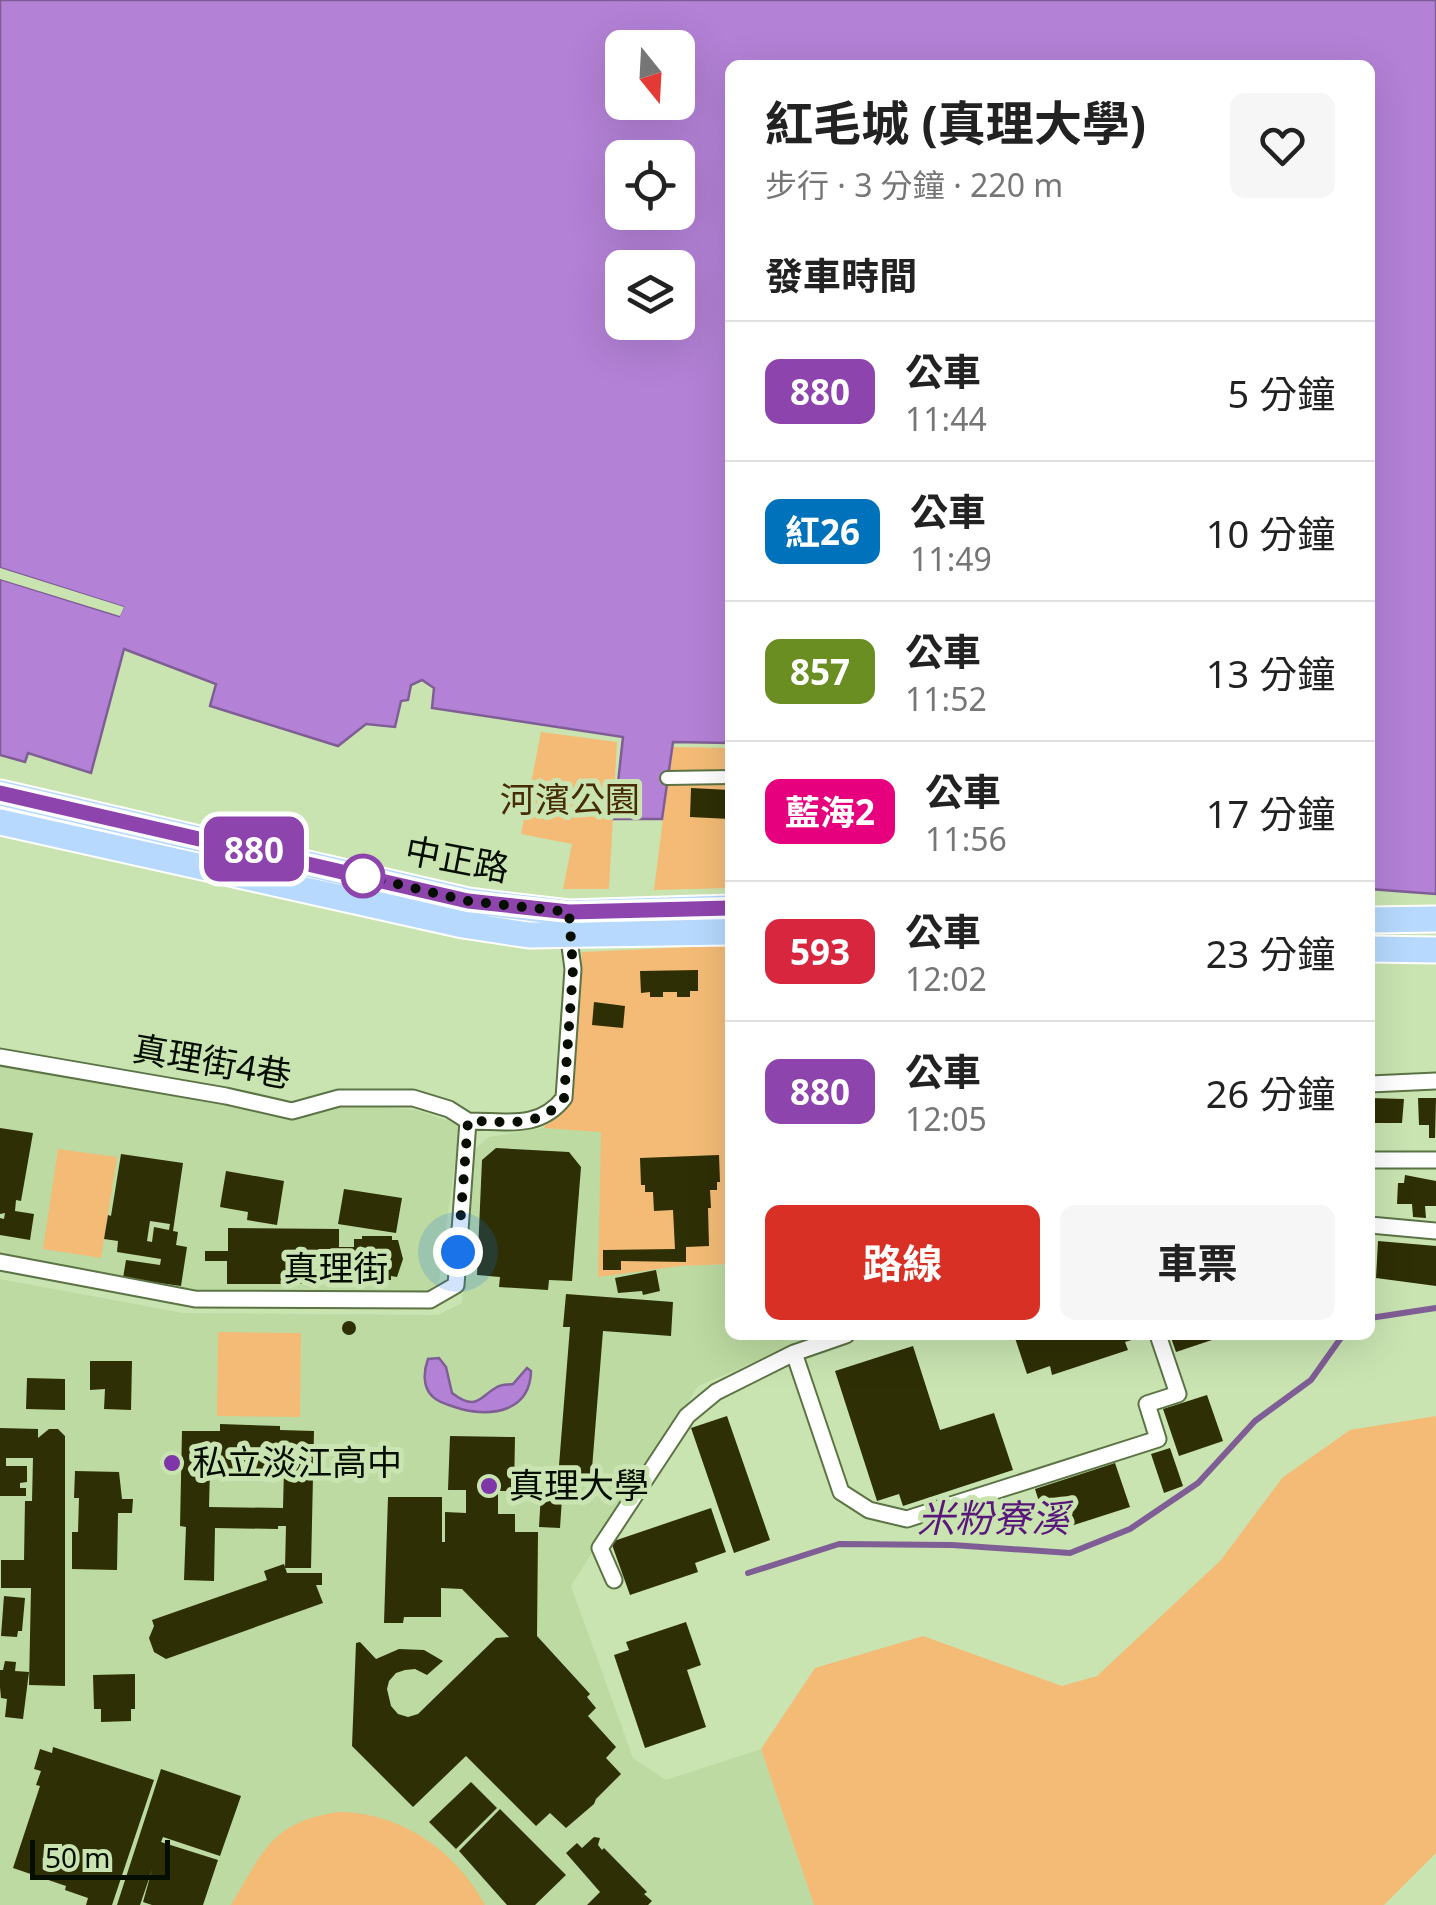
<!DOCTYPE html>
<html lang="zh-TW">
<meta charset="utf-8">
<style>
:root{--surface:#fff;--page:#f6f6f6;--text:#222;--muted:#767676;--line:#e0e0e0;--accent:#d93025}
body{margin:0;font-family:"Noto Sans","Noto Sans TC",sans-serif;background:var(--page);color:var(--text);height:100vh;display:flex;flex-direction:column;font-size:38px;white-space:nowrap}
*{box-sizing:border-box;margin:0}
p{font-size:32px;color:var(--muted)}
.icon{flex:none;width:55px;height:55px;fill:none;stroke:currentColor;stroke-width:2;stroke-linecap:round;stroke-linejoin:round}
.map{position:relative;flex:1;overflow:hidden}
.panel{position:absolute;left:725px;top:60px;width:650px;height:1280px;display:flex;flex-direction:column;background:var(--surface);border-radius:15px;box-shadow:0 10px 40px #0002}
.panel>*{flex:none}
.badge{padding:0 20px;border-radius:15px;font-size:35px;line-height:65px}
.needle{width:65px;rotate:162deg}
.fabs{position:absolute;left:605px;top:30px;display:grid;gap:20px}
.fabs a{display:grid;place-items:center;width:90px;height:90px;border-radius:15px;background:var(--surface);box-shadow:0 10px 40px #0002;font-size:50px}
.scale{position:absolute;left:30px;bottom:25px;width:140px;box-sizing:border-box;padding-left:10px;border:5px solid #060e01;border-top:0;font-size:28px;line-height:35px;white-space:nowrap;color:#060e01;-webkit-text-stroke:8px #c9e4b1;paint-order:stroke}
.you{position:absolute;width:50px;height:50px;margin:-25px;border:8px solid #fff;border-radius:50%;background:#1a73e8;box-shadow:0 0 0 15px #1a73e833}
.map>.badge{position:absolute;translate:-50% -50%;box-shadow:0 0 0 5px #fff}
h2{padding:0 40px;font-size:38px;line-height:90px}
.round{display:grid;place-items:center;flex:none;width:105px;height:105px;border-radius:15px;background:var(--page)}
.summary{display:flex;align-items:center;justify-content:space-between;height:170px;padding:0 40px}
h1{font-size:48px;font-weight:700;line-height:75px}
.primary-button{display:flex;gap:20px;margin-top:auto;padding:20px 40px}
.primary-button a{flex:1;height:115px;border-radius:15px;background:var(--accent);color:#fff;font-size:40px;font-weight:700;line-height:115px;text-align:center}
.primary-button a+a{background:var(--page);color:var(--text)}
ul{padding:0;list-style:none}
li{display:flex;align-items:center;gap:30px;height:140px;padding:0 40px;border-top:2px solid var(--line)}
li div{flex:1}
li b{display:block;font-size:38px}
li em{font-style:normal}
li .badge{min-width:110px;font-weight:700;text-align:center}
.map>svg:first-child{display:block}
.built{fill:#bcdaa1}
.green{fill:#f3bb76}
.water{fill:#b381d6;stroke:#7f5e96;stroke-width:2.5;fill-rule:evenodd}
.pier{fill:#c9e4b1}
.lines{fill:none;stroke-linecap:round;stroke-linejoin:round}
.stream{stroke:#7f5e96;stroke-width:6}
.building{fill:#2e2f05;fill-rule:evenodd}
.pedestrian-casing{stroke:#5b7345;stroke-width:16}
.minor-casing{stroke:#5b7345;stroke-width:19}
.primary-casing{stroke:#fff;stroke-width:29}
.pedestrian{stroke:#fff;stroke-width:12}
.minor{stroke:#fff;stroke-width:15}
.primary{stroke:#b6d9fd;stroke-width:25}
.line-casing{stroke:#fff;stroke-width:22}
.line{stroke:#8e44ad;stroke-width:15}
.walk{stroke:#060e01;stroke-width:10;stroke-dasharray:0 18}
.stop-dot{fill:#fff;stroke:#8e44ad;stroke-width:5}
.poi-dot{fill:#7e36a8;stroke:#c9e4b1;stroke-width:4}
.labels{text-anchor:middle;stroke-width:10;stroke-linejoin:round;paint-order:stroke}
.park-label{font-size:35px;fill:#462b04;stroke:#c9e4b1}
.street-label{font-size:35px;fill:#060e01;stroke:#c9e4b1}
.poi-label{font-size:35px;fill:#060e01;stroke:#c9e4b1;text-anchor:start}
.water-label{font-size:38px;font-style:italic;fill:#59177c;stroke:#c9e4b1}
</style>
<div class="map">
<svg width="1436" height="1905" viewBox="0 0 1436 1905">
<rect width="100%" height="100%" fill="#c9e4b1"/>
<path class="built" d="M0,1062L220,1100L289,1117L345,1104L416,1110L460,1125L439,1282L422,1294L197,1295L0,1260Z
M543,1128L601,1131L680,1266L730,1264V1335H818L698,1386L571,1586L633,1758L666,1780L761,1749L814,1905H0V1279L183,1313L438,1315L462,1303L472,1151L489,1137Z"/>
<path class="green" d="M541,732L617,742L609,889H563L572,844L521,834Z
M672,747L730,748V888L654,890Z
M730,945V1264L680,1266L598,1277L601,1132L543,1128L566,1104L582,952Z
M58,1149L117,1157L101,1258L43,1249Z
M218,1332L301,1333L300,1417L217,1416Z
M1436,1416V1853L1384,1905H814L761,1749L815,1668L923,1636L1062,1686L1097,1676L1221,1560L1282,1478L1350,1430Z
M338,1812C401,1812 456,1851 485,1905H231C263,1852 271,1822 338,1812Z"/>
<path class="water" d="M0,0H1436V894L1370,889V65H730V743L673,742L662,819H614L623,737L432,708L434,688L422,680L411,685L408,700L401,701L395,727L366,724L338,746L210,706L216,684L124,649L91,773L28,753L25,762L0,755V579L119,616L123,607L0,568ZM622,48H678V102H622ZM622,158H678V212H622ZM622,268H678V322H622Z
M439,1358L446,1367L452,1393C477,1412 479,1397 497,1387C502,1384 508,1385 513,1384L527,1368L531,1371C530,1411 493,1417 461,1409C452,1406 438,1403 432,1396C422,1386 424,1370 428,1359Z"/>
<path class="pier" d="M0,568L124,607L120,616L0,579V574L98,604L0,573Z"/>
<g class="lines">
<path class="stream" d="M1370,1318L1436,1308
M748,1573L839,1544L952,1545L1070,1553L1130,1529L1198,1483L1255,1421L1311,1380L1343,1335"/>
</g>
<path class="building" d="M691,788L730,790V819L690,817Z
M698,970V991H690V997H677V992H663V997H650V992L641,993L640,971Z
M594,1002L625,1006L623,1028L592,1025Z
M1370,1098L1404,1099L1402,1123H1370Z
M1418,1098H1436L1435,1138H1429V1125H1419Z
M0,1128L33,1133L21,1201L16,1200L15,1211L34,1214L30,1240L0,1235V1218L4,1219L5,1213L0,1214Z
M496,1148L569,1152L581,1167L572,1281L549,1280L548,1290L499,1287L500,1277L477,1275L482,1160Z
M121,1154L183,1163L173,1231L178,1232L176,1245L187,1247L181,1286L123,1278L126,1260L160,1265L161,1259L117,1252L118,1241L104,1239L108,1215L111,1216ZM150,1221L170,1224L169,1230L154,1227L152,1242L147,1241Z
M719,1155L720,1182H717V1190H710L711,1208H708L709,1246L686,1247V1262L621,1261V1270H603V1250L675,1249L673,1210L654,1211L653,1192H645V1185H641L640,1158Z
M226,1171L284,1181L277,1225L247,1220L248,1212L220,1207Z
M1405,1175L1436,1181V1206H1425L1426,1218L1413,1217L1412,1204H1397L1398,1183H1404Z
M344,1189L402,1198L396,1233L338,1224Z
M228,1228L339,1229V1247H354V1239H362V1236H392V1240H398L403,1259L397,1277L391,1276V1280H361V1276H354V1268H339L338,1284H227V1261H205V1251H228Z
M1378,1241L1436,1246V1286L1376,1278Z
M656,1270L660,1291L643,1295L642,1291L618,1293L615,1278Z
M566,1294L673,1302L671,1336L603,1331L591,1481L580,1480L578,1498H562L560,1528L539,1527L542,1477L558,1478L570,1327H563Z
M342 1328a7 7 0 1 1 14 0a7 7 0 1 1-14 0Z
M1014,1335H1144L1145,1336L1125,1342L1128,1350L1052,1375L1050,1366L1027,1374Z
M1170,1335H1224V1336L1176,1352Z
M913,1346L940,1430L994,1413L1013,1470L903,1506L899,1494L877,1501L835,1371Z
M90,1361H132L131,1410L104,1409L105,1389L90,1390Z
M27,1378L65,1379V1410L26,1409Z
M1207,1395L1223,1441L1179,1456L1163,1409Z
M727,1416L770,1540L734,1553L691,1428Z
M220,1424L280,1426V1430L314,1431L311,1568H285L286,1526H278V1529L215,1528L214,1581L184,1580L186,1527L180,1526L182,1431H220ZM210,1469L284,1470L283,1508L209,1507Z
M0,1428L38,1429V1438L49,1429H58L65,1436V1686L29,1685L31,1588H1V1560H24L25,1501H32L33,1458H6V1466H27V1482L20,1483V1488H26V1496H0Z
M450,1436L515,1437L514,1491H498V1514H515V1532H538L537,1636L590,1694L587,1697L596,1708L588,1716L616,1747L606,1758L621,1774L596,1799L594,1804L566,1828L550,1813L536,1826L466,1756L413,1807L352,1746L356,1643L360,1642L376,1659L399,1649L424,1650L443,1661L427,1675L415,1669L405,1670L396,1673L389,1681L387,1689L391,1706L398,1714L408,1717L418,1714L496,1638L509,1637L462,1589L441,1588V1617H404L403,1623H384L388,1497H442V1542H445V1512L466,1513V1490H448Z
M1170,1448L1183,1486L1164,1493L1151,1454Z
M1115,1463L1130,1507L1049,1533L1035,1489Z
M75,1471L119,1472L122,1499H133L132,1513H118L117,1570L72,1569V1532H78L79,1498H74Z
M711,1508L726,1552L695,1563L698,1572L630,1595L611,1542Z
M284,1564L287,1573H322V1585H316L323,1603L166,1659L154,1652L149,1638L154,1626L152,1620L267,1580L264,1571Z
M4,1596L25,1598L22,1631H18L17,1637L1,1636Z
M686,1622L701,1665L687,1670L706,1727L645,1748L614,1655L629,1650L626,1642Z
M5,1661L16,1662L15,1671L29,1672L23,1719L5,1717L7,1699L1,1698L0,1687V1670H3Z
M135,1674V1709H131V1721L101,1722V1709H94L93,1675Z
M53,1747L154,1780L112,1905H86L88,1898L65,1890L66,1886L13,1868L40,1786L36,1785L41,1771L34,1769L40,1749L52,1753Z
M161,1769L241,1796L220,1856L163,1837L161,1842L218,1860L203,1905H152L143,1902L152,1870L140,1905H117Z
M471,1782L497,1808L456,1849L429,1822Z
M500,1809L566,1875L535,1905H507L459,1851Z
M594,1837L600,1838L598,1845L602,1850L604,1848L647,1892L644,1894L652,1901L648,1905H587L600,1892L566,1853L577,1843L582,1848Z"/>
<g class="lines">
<defs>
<path id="pedestrian" d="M667,778L730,777"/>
<path id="minor" d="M0,1057L226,1096L292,1111L339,1098H413L449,1109L468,1121
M1370,1084L1436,1081
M1370,1160H1436
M1370,1225L1436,1231
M0,1262L195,1299L430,1300L456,1285L468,1121C506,1121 539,1130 564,1098L573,969L568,931
M846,1335L794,1353L841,1492L869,1510L907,1519L1158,1439L1147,1404L1178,1394L1158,1335
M614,1580L600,1548L687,1416L716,1392L794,1353"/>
<path id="primary" d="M0,793L468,901L569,913L730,908
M0,822L463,925L529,935L730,932
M1370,920L1436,919
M1370,949L1436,950"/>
</defs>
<use href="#pedestrian" class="pedestrian-casing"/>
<use href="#minor" class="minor-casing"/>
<use href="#primary" class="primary-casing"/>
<use href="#pedestrian" class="pedestrian"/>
<use href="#minor" class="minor"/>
<use href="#primary" class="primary"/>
</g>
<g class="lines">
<defs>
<path id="line" d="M0,793L468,901L569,912L730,908"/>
</defs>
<use href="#line" class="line-casing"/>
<use href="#line" class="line"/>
<path class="walk" d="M363,876L468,901L569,912L573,969L564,1098C539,1130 506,1121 468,1121L458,1252"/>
</g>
<circle class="stop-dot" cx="363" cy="876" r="20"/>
<g class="poi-dot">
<circle cx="172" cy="1463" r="10"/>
<circle cx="489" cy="1486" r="10"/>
</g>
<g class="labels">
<g class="park-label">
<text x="570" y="812">河濱公園</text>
</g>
<g class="street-label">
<text transform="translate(457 860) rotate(11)" y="12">中正路</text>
<text transform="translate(212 1062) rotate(10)" y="12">真理街4巷</text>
<text x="336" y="1281">真理街</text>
</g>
<g class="poi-label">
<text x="192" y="1475">私立淡江高中</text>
<text x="509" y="1498">真理大學</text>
</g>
<g class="water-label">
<text x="993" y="1532">米粉寮溪</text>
</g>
</g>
</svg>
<div class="fabs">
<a><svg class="needle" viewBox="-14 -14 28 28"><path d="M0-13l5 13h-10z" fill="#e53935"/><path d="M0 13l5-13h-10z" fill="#767676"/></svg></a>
<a><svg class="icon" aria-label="locate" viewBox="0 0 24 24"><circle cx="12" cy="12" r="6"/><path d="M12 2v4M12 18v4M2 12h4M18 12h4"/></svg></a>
<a><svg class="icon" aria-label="layers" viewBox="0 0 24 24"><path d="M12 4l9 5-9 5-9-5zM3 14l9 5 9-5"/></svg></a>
</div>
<div class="scale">50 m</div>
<div class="you" style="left:458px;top:1252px"></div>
<b class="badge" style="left:254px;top:849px;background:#8e44ad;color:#fff">880</b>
<section class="panel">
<div class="summary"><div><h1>紅毛城 (真理大學)</h1><p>步行 · 3 分鐘 · 220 m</p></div><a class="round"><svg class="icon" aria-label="heart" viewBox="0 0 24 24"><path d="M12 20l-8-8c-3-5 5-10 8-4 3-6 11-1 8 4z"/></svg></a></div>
<h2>發車時間</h2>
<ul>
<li><span class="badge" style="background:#8e44ad;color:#fff">880</span><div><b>公車</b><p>11:44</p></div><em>5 分鐘</em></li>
<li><span class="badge" style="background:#0072bc;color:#fff">紅26</span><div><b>公車</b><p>11:49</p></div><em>10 分鐘</em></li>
<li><span class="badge" style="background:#6b8e23;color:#fff">857</span><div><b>公車</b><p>11:52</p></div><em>13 分鐘</em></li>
<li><span class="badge" style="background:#e6007e;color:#fff">藍海2</span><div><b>公車</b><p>11:56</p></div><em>17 分鐘</em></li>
<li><span class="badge" style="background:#d7263d;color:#fff">593</span><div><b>公車</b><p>12:02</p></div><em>23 分鐘</em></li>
<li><span class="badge" style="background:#8e44ad;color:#fff">880</span><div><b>公車</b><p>12:05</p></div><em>26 分鐘</em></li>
</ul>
<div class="primary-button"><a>路線</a><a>車票</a></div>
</section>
</div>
